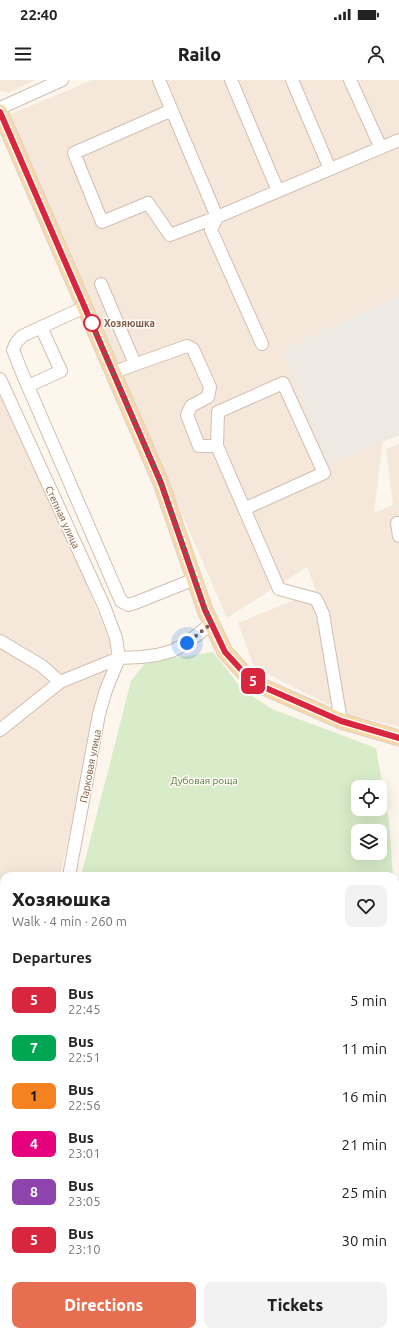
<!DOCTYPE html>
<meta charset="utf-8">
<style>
:root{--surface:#fff;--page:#f2f2f2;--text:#222;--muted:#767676;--accent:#e76f51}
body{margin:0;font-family:Ubuntu,sans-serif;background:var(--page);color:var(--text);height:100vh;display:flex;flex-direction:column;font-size:15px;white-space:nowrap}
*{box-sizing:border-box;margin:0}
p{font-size:13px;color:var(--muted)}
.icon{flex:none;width:22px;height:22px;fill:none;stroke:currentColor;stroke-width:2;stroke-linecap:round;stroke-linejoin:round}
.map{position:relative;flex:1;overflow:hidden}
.panel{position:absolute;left:0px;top:792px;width:399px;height:464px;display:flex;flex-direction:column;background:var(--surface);border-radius:12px 12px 0 0;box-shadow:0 4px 16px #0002}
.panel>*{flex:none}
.badge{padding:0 8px;border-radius:6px;font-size:14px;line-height:26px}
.buttons{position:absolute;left:351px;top:700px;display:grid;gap:8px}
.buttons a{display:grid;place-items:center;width:36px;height:36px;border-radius:8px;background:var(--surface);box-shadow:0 4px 16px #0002;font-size:20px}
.you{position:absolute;width:20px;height:20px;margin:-10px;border:3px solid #fff;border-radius:50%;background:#1a73e8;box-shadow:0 0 0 6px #1a73e833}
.map>.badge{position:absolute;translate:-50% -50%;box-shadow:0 0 0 2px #fff}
h2{padding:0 12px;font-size:15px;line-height:36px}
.round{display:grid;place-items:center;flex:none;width:42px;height:42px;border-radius:8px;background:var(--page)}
.head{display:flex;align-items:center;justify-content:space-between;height:68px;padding:0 12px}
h1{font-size:19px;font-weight:800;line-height:30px}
.primary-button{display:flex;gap:8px;margin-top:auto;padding:8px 12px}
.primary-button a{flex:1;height:46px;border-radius:8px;background:var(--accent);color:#fff;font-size:16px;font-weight:800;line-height:46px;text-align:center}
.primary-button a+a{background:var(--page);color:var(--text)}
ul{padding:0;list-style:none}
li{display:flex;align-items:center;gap:12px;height:48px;padding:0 12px}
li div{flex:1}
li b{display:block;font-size:15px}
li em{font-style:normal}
li .badge{min-width:44px;font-weight:700;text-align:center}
.status{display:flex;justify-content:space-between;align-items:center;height:28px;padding:0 20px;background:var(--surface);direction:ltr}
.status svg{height:11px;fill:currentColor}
header{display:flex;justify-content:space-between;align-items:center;height:52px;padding:0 12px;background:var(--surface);font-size:18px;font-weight:800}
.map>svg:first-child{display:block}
.residential{fill:#f5e8da}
.industrial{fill:#efe9e4}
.education{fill:#f3e8fa}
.green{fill:#d8ecc9;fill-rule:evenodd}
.water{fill:#bfe3e8;stroke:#a5d3da}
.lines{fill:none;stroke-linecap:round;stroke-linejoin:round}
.minor-casing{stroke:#d1beb0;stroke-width:14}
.major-casing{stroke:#dad1cd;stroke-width:17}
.minor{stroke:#fff;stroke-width:12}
.major{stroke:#fbd9a5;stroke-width:15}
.line-casing{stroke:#fff;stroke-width:9}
.line{stroke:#d7263d;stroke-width:6}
.walk{stroke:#7a5c4d;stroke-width:4;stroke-dasharray:0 7.2}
.stop-dot{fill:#fff;stroke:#d7263d;stroke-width:2}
.labels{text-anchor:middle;stroke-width:3;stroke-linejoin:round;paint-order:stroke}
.stop-label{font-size:10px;font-weight:bold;fill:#7a5c4d;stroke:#fffaf3;text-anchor:start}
.street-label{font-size:10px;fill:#7a5c4d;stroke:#fffaf3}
.park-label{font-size:10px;fill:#537a41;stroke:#fffaf3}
</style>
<div class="status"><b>22:40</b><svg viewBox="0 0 49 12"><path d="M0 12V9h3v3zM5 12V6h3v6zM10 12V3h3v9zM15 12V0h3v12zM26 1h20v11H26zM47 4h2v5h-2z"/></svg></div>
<header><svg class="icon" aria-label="menu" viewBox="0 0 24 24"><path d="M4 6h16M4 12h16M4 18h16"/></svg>Railo<svg class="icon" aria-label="person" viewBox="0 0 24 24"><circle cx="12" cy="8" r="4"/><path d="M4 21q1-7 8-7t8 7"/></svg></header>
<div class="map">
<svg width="399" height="1256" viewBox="0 0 399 1256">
<rect width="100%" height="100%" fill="#fdf6ec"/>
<path class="residential" d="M0,0H36L8,13L0,10Z
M92,0H399V356L383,359L374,433L393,425L386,369L399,364V647L347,634L254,587L238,543L316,511L307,487L227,538L9,35Z
M0,309L64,449L111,565L60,796H4V1007L0,1005Z"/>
<path class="industrial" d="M399,214V355L328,385L283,270Z"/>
<path class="education" d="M395,797L399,798V851L396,844L395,833Z"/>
<path class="green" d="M213,572L243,610L272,629L376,668L389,742L393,796H81L131,601L146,582ZM358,707H380V729H358ZM358,751H380V773H358Z
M395,908H399V963L395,961Z"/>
<path class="water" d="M399,992V1093L395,1088V993Z
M0,1005L4,1007V1252H395V1187L399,1189V1256H0Z"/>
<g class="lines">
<defs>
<path id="minor" d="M159,0L217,137L211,150L262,264
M231,0L278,111
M292,0L330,89
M350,0L381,68
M0,28L62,0
M172,30L74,73L102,142L148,123L170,155L217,137L399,60
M101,204L135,284
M85,227L22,256L16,263L13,270L23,295L121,521L128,525L135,523L195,499
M114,292L187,266L193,269L210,307L208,317L191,326L187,335L199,366H217L279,509L316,519L323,534L341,641
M0,299L104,526L116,558L119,578L106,610L99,634L69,796
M28,306L61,291L41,247
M217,366L218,332L283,303L324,393L244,429
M397,443L399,456
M0,561L42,586L60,602
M0,650L60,602L119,578L141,577L157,575L172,571L187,563L211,544
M0,842L4,843
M0,987L4,990"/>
<path id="major" d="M0,32L161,403L205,530L225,572L246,595L259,605L341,641L399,658"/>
</defs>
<use href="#minor" class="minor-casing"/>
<use href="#major" class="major-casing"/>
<use href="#minor" class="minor"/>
<use href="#major" class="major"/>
</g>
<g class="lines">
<defs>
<path id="line" d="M0,32L161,403L205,530L225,572L246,595L259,605L341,641L399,658"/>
</defs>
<use href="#line" class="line-casing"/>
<use href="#line" class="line"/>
<path class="walk" d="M92,243L91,242L161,403L211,544L187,563"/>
</g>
<circle class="stop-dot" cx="92" cy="243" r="8"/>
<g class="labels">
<g class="stop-label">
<text x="104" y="247">Хозяюшка</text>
</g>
<g class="street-label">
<text transform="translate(63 437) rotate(65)" y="4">Степная улица</text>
<text transform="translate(90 686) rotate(-79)" y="4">Парковая улица</text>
</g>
<g class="park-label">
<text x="204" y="704">Дубовая роща</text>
</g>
</g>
</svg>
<div class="buttons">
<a><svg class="icon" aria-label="locate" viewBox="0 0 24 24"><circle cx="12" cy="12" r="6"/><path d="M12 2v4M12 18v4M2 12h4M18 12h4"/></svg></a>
<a><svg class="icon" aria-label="layers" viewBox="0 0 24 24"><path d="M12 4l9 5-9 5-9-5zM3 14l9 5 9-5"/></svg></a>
</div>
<div class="you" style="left:187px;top:563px"></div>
<b class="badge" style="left:253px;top:601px;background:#d7263d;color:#fff">5</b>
<section class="panel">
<div class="head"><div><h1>Хозяюшка</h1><p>Walk · 4 min · 260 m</p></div><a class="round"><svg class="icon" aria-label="heart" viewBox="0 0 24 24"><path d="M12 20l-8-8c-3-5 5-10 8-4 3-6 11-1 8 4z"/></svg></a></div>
<h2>Departures</h2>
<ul>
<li><span class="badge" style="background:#d7263d;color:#fff">5</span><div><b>Bus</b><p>22:45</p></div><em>5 min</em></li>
<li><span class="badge" style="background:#00a651;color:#fff">7</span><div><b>Bus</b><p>22:51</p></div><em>11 min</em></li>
<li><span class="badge" style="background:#f58220;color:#111">1</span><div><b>Bus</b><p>22:56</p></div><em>16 min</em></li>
<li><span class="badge" style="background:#e6007e;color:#fff">4</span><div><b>Bus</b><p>23:01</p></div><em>21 min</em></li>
<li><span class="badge" style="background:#8e44ad;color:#fff">8</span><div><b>Bus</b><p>23:05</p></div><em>25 min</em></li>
<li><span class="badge" style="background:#d7263d;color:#fff">5</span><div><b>Bus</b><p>23:10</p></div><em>30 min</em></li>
</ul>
<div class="primary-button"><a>Directions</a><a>Tickets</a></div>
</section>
</div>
